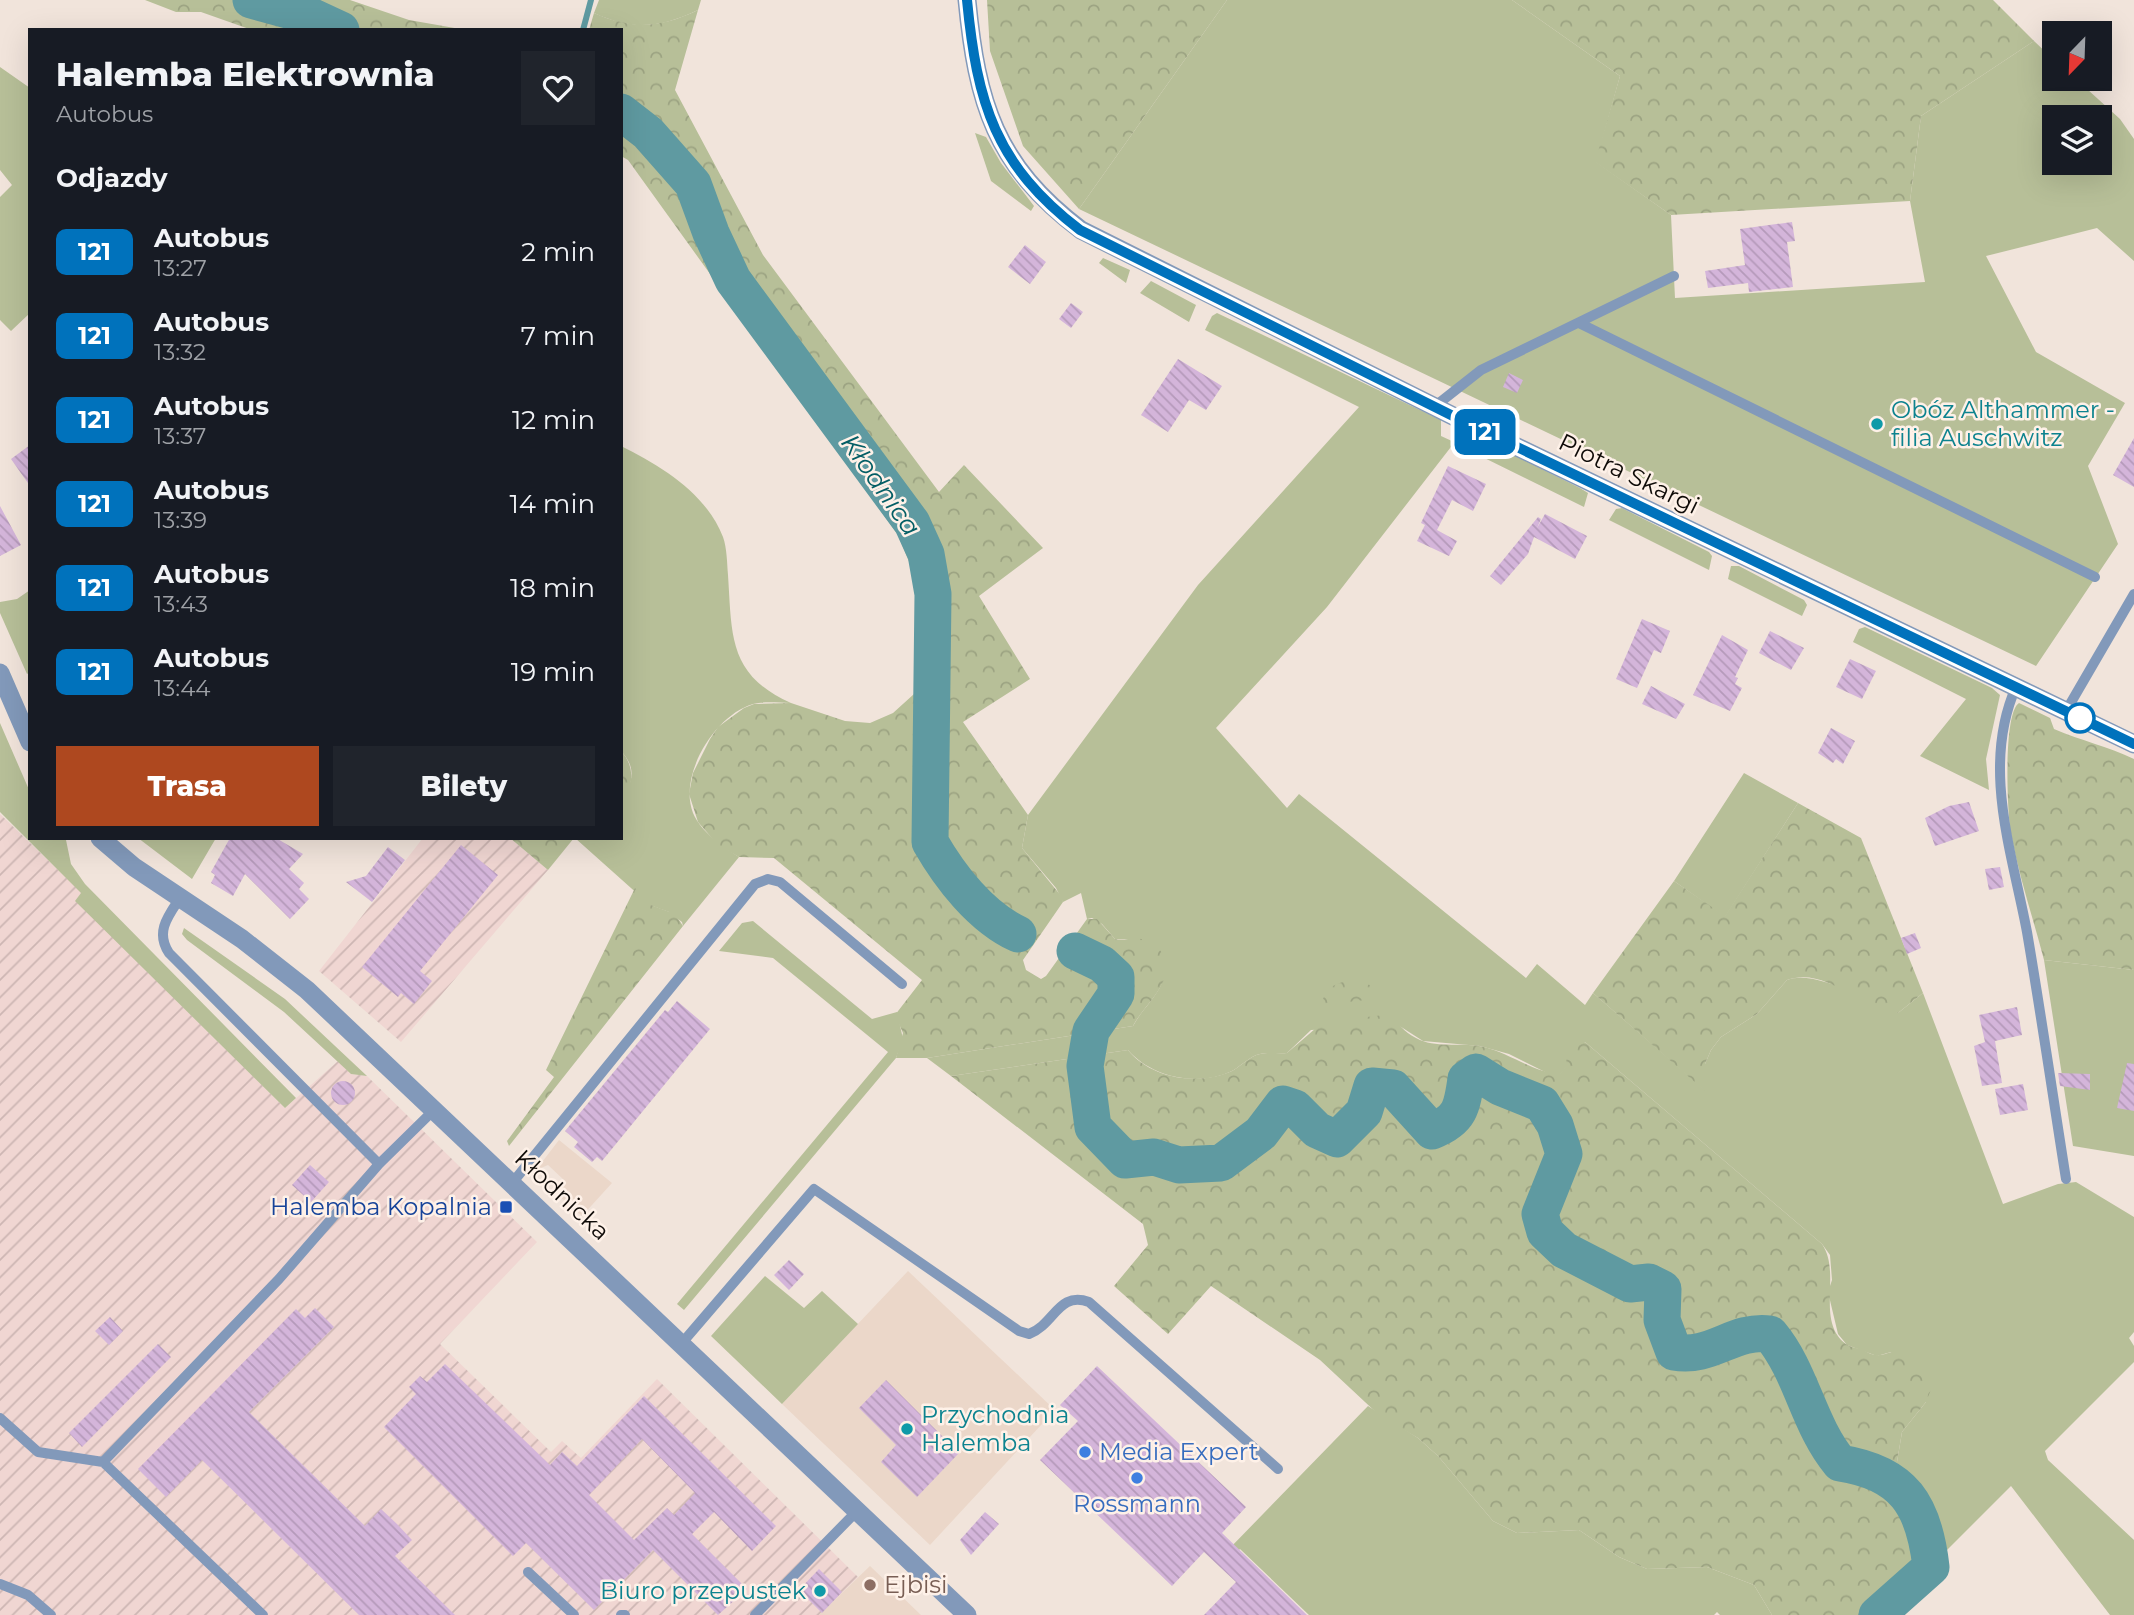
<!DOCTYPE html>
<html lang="pl">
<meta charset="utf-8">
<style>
:root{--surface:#171b24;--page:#20242c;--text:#f1f3f6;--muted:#9ea1a6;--accent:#ae481f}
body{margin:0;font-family:Montserrat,sans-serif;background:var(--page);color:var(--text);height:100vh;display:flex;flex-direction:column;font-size:26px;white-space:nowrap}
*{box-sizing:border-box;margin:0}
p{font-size:23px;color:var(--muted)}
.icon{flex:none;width:38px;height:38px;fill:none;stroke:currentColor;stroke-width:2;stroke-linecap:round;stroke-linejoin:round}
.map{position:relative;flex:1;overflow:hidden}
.details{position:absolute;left:28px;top:28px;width:595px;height:812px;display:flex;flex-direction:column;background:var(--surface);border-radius:0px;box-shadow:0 7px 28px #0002}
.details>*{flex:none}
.badge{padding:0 14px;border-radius:10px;font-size:24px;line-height:46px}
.needle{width:46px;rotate:203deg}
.buttons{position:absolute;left:2042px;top:21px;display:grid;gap:14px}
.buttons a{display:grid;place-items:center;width:70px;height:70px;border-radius:0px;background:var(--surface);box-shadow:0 7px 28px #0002;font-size:35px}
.map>.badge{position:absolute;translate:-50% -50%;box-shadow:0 0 0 4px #fff}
h2{padding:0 28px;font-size:26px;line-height:63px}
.round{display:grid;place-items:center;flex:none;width:74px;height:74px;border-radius:0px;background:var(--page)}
.head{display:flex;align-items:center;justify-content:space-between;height:119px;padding:0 28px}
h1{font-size:33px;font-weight:800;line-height:52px}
.action{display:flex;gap:14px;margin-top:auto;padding:14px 28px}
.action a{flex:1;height:80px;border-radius:0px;background:var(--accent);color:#fff;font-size:28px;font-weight:800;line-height:80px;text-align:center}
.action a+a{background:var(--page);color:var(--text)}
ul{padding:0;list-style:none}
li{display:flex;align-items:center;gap:21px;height:84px;padding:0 28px}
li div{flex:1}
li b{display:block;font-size:26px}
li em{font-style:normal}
li .badge{min-width:77px;font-weight:700;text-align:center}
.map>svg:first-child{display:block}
.built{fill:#ebd7c9}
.industrial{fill:url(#industrial-furrows)}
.green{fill:#b7bf98;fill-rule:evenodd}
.forest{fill:url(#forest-crowns)}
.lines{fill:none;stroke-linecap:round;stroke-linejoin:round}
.stream{stroke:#5f9aa1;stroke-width:6}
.river{stroke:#5f9aa1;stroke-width:37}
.building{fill:url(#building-back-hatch);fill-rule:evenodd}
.service{stroke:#8299ba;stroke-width:10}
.tertiary{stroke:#8299ba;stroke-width:19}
.line-casing{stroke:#fff;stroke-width:16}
.line{stroke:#0072bc;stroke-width:10}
.culture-dot{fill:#0f9aa8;stroke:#fef1e8;stroke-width:2.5}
.stop-dot{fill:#fff;stroke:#0072bc;stroke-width:3.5}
.transit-dot{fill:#1a4fb4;stroke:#fef1e8;stroke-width:2.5}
.shop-dot{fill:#3f7fe0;stroke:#fef1e8;stroke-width:2.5}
.education-dot{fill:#8d6e63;stroke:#fef1e8;stroke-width:2.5}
.labels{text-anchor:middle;stroke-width:5;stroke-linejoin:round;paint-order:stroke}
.culture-label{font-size:24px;fill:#0d838f;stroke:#fef1e8;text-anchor:start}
.street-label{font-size:24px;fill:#0f0b08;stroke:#fef1e8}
.transit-label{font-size:24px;fill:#164399;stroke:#fef1e8;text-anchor:end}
.shop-label{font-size:24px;fill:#366cbe;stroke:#fef1e8;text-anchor:start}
.education-label{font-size:24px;fill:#785e54;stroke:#fef1e8;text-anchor:start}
.water-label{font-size:26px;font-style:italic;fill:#045e65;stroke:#fef1e8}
</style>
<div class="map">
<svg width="2134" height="1615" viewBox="0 0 2134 1615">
<defs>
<pattern id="industrial-furrows" width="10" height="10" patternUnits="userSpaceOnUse" patternTransform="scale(1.75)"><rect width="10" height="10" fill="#f0d6d2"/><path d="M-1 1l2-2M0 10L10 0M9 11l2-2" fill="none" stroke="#cdb6b3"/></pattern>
<pattern id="forest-crowns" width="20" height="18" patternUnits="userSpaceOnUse" patternTransform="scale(1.75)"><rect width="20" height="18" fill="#b7bf98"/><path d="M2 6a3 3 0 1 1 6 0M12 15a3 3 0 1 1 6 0" fill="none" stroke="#9ca382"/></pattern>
<pattern id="building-back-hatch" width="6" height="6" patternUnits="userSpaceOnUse" patternTransform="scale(1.75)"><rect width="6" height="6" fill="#d4b5da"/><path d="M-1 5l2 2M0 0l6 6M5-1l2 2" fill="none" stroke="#b59aba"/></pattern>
</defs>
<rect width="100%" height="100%" fill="#f1e4db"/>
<path class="built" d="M559,1140L612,1183L582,1216L559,1196L565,1181L548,1165L536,1170Z
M908,1271L1055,1410L930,1545L782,1404Z
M870,1566L921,1615H819Z"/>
<path class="industrial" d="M0,814L82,893L76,901L285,1108L338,1061L351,1074L367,1076L537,1242L440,1344L551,1452L562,1441L581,1458L657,1379L858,1577L819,1615H0Z
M423,838H510L548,870L401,1042L319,971Z"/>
<path class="green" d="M599,0H701L698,10C660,28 633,31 594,13Z
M1227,0H1512L1620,76L1596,162L1671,215L1675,298L1925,282L1910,201L1921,116L2034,41L2054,60V79H2076L2120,119L2134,139V261L2097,228L1986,256L2036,352L2125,403L2088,466L2118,544L2036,666L1079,209ZM2054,117H2100V163H2054Z
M0,67L30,88V313L11,331L0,320V197L12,185L0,170Z
M975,133L986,137L1001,163L1034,206L1031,211L991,181Z
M1103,258L1130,270L1126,283L1099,263Z
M1151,281L1196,305L1189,322L1140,293Z
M1217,313L1441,420V436L1454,442L1468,435L1476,436L1580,488L1588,493L1584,507L1454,443L1327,607L1216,728L1287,808L1299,794L1526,978L1537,964L1585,1005L1593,993L1705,1090V1064L1711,1050L1721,1037L1757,1014L1787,980C1816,969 1870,1002 1898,1013L1923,993L2003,1204L2058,1184L2076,1182L2134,1217V1332L2129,1338L2134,1346V1362L2045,1451L2048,1460L2134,1540V1615H2110L2011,1486L1945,1552L1929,1505L1896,1468L1902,1432L1926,1402L1891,1352L1877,1356L1847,1345L1838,1334L1828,1292L1832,1280L1830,1255L1822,1244L1585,1042L1560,1075L1547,1073L1509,1054L1480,1046L1423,1041L1398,1025L1311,1030L1287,1053C1279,1054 1268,1052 1260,1054C1250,1056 1241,1066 1232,1071C1199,1087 1152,1078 1128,1050L951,1076L927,1058L1133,1026C1144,1005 1167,990 1165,964L1131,939H1115L1102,924L1092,918L1087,919L1081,893L1063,902L1056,888L1022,848L1028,815L1198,585L1359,407L1205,330L1212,316Z
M621,446C661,466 706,493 723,537C727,548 727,563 728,575C732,635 728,675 791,703C779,703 765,701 753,704C715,715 678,775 693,813C702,833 721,845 739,857L683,926L682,922L669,912L650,905L575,838H621C621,829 619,818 621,809C626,786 642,774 621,751Z
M1622,508L1709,552L1712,556L1709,570L1609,520L1616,509Z
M1731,566H1739L1804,600L1807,605L1802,616L1728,579Z
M30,590V672L27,674L0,613V602L17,599Z
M1865,627L1992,688L2000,695L1986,759L1989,790L1920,756L1966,699L1853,642L1859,629Z
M0,723L30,792V838L66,840L71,864L85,884L296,1098L285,1108L75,901L81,893L0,812Z
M1744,773L1798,803L1725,917L1674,881Z
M138,838H216L192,879Z
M753,921L872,1019L897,1012L903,1039L896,1058L684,1310L677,1304L888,1052L773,958L719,951L742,923Z
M184,928L285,999L367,1076L351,1074L284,1012L187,940L182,934Z
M2044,960L2134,970V1156L2073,1146Z
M765,1276L804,1308L822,1291L858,1324L782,1404L711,1336Z
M1368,1406L1418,1438L1438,1456L1493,1521L1517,1533L1579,1530L1619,1557L1647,1569L1707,1567L1754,1585L1772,1615H1720L1717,1612L1714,1615H1309L1240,1549L1234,1555L1228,1550Z"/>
<path class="forest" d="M145,0H350L409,20L466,30H252L201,12H176Z
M987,0H1227L1079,209L1023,146L990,51Z
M1512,0H1993L2034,41L1921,116L1910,201L1671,215L1595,162L1620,76Z
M698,10L675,90L763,255L939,492L964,465L1043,548L979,596L1030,679L963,722L1028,815L1022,848L1062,897L1063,902L1023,960L1026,970L1041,979L1046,976L1087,919H1097L1115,939C1124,941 1132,937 1142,939C1148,940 1155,945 1160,950C1181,978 1144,1004 1133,1026L927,1058H896L903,1033L895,1015L922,980L774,858L739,857L718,845L698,822L689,794L693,773L710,739L718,727L744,708L754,704L791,703L845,721L870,723L893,713L914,694L919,670L922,613L915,576L898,535L628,160L621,156V30H589L594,13C633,30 660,28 698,10Z
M2019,703L2050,718L2054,729C2082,741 2107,746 2134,759V970L2044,960C2033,918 2019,876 2011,834C2007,813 2003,713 2019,703Z
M621,751C637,768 632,789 621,808Z
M1798,803L1861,838L1923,993L1898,1013C1860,1010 1827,966 1787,980L1757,1014L1721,1037L1711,1050L1705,1064V1091L1593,993L1674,881L1725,916Z
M510,838H574L548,870Z
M635,888L651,905L675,914L683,926L509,1146L507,1141L554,1077L546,1070Z
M1348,981L1370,985L1383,998L1321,1005C1325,990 1333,983 1348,981Z
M1393,1014C1399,1027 1407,1034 1420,1040C1439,1048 1464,1042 1484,1047C1510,1053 1534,1073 1560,1074L1566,1066L1567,1052L1585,1042L1822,1244C1842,1273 1815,1321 1846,1344C1850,1347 1856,1348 1861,1349C1866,1351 1871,1355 1876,1355C1881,1356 1887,1353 1892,1352C1916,1350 1924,1368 1932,1387L1926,1402L1902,1432L1896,1468L1929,1505L1945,1552L1941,1567L1931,1581L1894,1615H1772L1754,1585L1707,1567L1647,1569L1619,1557L1579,1530L1517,1533L1493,1521L1438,1456L1418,1438L1380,1416L1320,1360L1211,1286L1168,1334L1114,1286L1148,1245L1143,1224L951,1076L1128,1050C1151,1079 1199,1086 1232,1071C1241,1066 1250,1056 1260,1054C1268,1052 1279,1054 1287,1053L1323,1022Z"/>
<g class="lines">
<path class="stream" d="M583,30L591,0"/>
<path class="river" d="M251,0L313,17L341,30
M621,112L648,133L693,184L711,233L733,280L912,523L926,554L933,594L930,842C950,877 981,917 1018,934
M1075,951L1102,964L1116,977V994L1091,1031L1085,1066L1093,1127L1125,1160L1154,1157L1179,1165L1221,1163L1261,1133L1283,1104L1295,1108L1317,1130L1337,1139L1364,1112L1372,1086L1393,1088L1432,1131C1460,1120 1462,1108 1466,1079L1476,1072L1500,1087L1542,1104L1555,1125L1564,1154L1540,1214L1545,1232L1564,1250L1630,1284L1649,1282L1663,1289L1662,1320L1674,1352C1712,1359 1733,1329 1770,1334C1802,1372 1808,1425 1840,1463C1904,1473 1924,1505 1931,1567L1877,1615"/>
</g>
<path class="building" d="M1792,222L1795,241L1787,242L1793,287L1749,292L1748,283L1708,288L1705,271L1745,265L1740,229Z
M1025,245L1046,262L1030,284L1008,267Z
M1071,303L1083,312L1071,328L1059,319Z
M1178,359L1222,386L1206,410L1189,400L1168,432L1141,415Z
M1509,373L1523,380L1517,393L1503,387Z
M2134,438V487L2113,475Z
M30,445V486L11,459Z
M1448,466L1486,484L1473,511L1452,500L1437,530L1457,541L1449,556L1417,541L1425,525L1421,523Z
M0,506L21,545L0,556Z
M1545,514L1587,536L1575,559L1534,537L1528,554L1501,585L1490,576L1538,517L1541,519L1537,528Z
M1642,619L1670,631L1661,653L1654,650L1637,688L1616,679Z
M1770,631L1804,648L1791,670L1759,653Z
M1722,635L1748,650L1735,677L1738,678L1735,684L1742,688L1730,711L1693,695Z
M1850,659L1876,671L1862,699L1836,687Z
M1651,686L1685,704L1676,719L1642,704Z
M1831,728L1855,741L1843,764L1836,759L1833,763L1818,753Z
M1969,802L1979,831L1935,846L1925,818L1949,806Z
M230,838H276L303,854L289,869L304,883L299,889L309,899L290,919L245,874L233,896L211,883L215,875L211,872Z
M461,845L498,875L420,971L432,981L414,1004L401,993L398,997L362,967Z
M388,847L405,860L372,902L346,882L366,876Z
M2000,867L2004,887L1989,890L1985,869Z
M1915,933L1921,948L1907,954L1901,938Z
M677,1001L710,1029L602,1161L597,1157L592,1162L574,1147L578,1142L565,1131L665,1010L668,1012Z
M2017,1007L2022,1035L1995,1041L2002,1083L1982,1086L1974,1046L1985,1042L1979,1015Z
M2127,1063L2134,1064V1111L2117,1108Z
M2058,1073L2090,1074V1090L2060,1086Z
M331 1093a12 12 0 1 1 24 0a12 12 0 1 1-24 0Z
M2023,1084L2028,1110L2000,1115L1995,1089Z
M310,1165L329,1182L311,1202L292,1185Z
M789,1260L804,1274L789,1290L774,1275Z
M315,1308L334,1327L249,1412L365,1526L381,1509L397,1524L412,1540L395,1556L455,1615H359L202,1460L166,1497L138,1469L296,1309L305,1318Z
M110,1317L123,1331L109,1345L95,1331Z
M158,1344L171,1357L82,1447L69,1433Z
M445,1364L550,1465L562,1452L577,1466L644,1396L776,1526L752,1551L714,1512L692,1534L747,1589L718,1615L653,1550L594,1610L526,1543L513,1556L384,1427L416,1394L409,1387L420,1376L427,1382ZM642,1439L695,1493L674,1515L667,1508L634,1540L589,1495Z
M1097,1366L1246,1507L1222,1533L1307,1615H1204L1236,1582L1204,1552L1172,1586L1040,1460L1078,1421L1060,1405Z
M886,1380L959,1453L917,1497L881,1462L896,1445L859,1408Z
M985,1512L999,1524L971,1555L960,1540Z
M819,1569L842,1592L822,1613L799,1590Z"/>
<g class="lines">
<path class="service" d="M1579,323L2095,577
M1434,407L1481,370L1674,276
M2016,687C1981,766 2012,852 2027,932C2041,1014 2053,1097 2066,1179
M2066,711L2134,594
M180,898C168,916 155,932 169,953L379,1164L435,1109
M513,1182L755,884L768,879L780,882L902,984
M682,1343L814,1189L1019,1331L1029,1334C1055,1324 1058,1291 1089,1302L1278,1469
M0,1418L38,1452L103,1462
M528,1572L574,1615
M0,1584L28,1595L51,1615
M263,1615L103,1462L279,1279L379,1164
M621,1615H625
M755,1615L858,1510"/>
<path class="tertiary" d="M967,0C977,103 995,165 1081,230L1461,420L2134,744
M0,673L30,742
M100,838L134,867L242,939L307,990L967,1615"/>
</g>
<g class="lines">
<defs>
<path id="line" d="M967,0C977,103 995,165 1080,230L1461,420L2134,744"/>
</defs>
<use href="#line" class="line-casing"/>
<use href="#line" class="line"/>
</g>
<g class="culture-dot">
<circle cx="1877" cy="424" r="7"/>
<circle cx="907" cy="1429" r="7"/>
<circle cx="820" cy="1591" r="7"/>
</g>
<circle class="stop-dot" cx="2080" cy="718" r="14"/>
<rect class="transit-dot" x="499" y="1200" width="14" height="14" rx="3.5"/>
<g class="shop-dot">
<circle cx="1085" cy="1452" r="7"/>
<circle cx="1137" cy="1478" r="7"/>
</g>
<circle class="education-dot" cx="870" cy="1585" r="7"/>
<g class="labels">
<g class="culture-label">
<text x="1891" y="418">Obóz Althammer -<tspan x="1891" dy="28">filia Auschwitz</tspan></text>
<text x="921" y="1423">Przychodnia<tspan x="921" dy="28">Halemba</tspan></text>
<text x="806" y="1599" text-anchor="end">Biuro przepustek</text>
</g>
<g class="street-label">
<text transform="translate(1629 474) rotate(26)" y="8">Piotra Skargi</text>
<text transform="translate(562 1195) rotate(43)" y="8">Kłodnicka</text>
</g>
<g class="transit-label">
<text x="492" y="1215">Halemba Kopalnia</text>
</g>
<g class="shop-label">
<text x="1099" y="1460">Media Expert</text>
<text x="1137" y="1512" text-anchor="middle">Rossmann</text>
</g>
<g class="education-label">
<text x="884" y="1593">Ejbisi</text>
</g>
<g class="water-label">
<text transform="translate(881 485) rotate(55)" y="9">Kłodnica</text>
</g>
</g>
</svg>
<div class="buttons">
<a><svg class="needle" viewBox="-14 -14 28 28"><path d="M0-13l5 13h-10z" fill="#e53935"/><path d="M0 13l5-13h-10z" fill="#9ea1a6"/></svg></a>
<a><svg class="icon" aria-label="layers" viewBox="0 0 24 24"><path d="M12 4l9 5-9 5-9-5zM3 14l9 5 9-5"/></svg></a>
</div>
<b class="badge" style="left:1485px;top:432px;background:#0072bc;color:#fff">121</b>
<section class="details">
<div class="head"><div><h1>Halemba Elektrownia</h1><p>Autobus</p></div><a class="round"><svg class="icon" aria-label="heart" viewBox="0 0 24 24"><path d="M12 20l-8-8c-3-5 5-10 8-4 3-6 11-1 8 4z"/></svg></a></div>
<h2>Odjazdy</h2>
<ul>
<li><span class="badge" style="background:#0072bc;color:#fff">121</span><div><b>Autobus</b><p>13:27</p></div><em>2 min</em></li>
<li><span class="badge" style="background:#0072bc;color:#fff">121</span><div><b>Autobus</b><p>13:32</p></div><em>7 min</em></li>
<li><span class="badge" style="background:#0072bc;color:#fff">121</span><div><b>Autobus</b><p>13:37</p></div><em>12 min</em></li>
<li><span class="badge" style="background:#0072bc;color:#fff">121</span><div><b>Autobus</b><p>13:39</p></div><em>14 min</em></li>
<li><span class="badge" style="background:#0072bc;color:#fff">121</span><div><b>Autobus</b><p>13:43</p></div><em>18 min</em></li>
<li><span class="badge" style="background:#0072bc;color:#fff">121</span><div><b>Autobus</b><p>13:44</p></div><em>19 min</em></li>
</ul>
<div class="action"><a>Trasa</a><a>Bilety</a></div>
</section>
</div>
